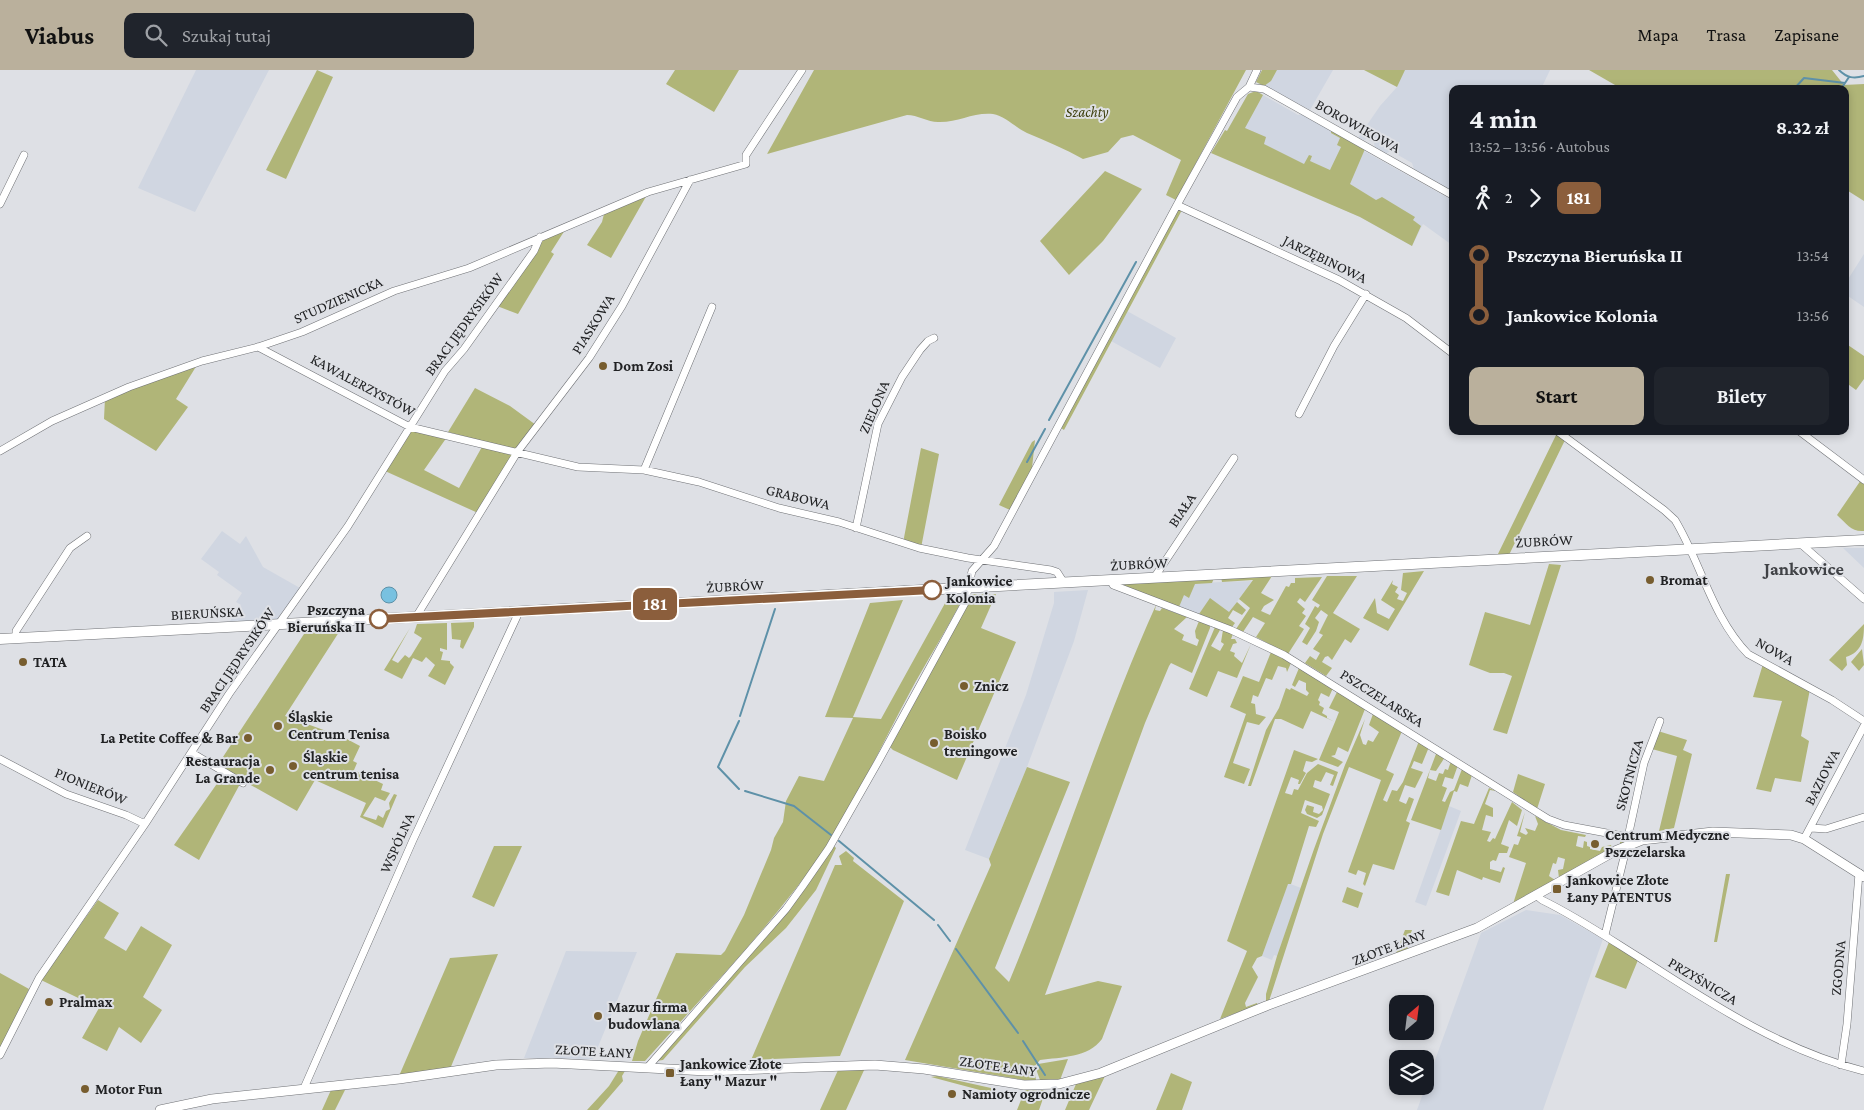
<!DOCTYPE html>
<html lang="pl">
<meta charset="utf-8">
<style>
:root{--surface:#171b24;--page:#20242c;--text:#f1f3f6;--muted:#9ea1a6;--accent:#bab09c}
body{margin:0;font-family:"Crimson Pro",serif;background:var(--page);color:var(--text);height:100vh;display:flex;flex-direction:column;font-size:19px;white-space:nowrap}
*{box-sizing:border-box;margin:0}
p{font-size:16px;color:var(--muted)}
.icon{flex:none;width:28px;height:28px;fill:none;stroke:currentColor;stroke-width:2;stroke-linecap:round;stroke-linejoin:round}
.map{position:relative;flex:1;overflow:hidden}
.panel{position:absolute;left:1449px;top:15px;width:400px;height:350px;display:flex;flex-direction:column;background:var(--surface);border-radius:10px;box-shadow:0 2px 8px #0003}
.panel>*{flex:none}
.badge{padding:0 10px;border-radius:8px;font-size:18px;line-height:32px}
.needle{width:32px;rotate:28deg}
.controls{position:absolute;left:1389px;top:925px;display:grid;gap:10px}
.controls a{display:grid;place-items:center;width:45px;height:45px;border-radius:10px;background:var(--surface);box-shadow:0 2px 8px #0003;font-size:25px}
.map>.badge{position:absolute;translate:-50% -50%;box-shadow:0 0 0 2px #fff}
.legs{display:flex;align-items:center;gap:8px;height:55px;padding:0 20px;font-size:16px}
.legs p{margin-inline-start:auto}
.head{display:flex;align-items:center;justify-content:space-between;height:85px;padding:0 20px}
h1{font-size:28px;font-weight:700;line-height:38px}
.primary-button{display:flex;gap:10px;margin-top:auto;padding:10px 20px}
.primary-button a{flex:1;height:58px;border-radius:10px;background:var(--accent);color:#111;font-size:20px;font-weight:700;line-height:58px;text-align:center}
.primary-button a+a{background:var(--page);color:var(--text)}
ul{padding:0 20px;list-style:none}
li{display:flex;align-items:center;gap:18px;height:60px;font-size:19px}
li i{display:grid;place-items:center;width:8px;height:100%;margin:0 6px;background:currentColor}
li i::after{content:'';width:12px;height:12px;margin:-6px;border:4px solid;border-radius:50%;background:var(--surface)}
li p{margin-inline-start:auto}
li:first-child i{background:linear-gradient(#0000 50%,currentColor 0)}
li:last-child i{background:linear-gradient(currentColor 50%,#0000 0)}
header{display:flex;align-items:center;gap:30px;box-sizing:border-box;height:70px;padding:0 25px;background:var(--accent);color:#111}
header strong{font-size:24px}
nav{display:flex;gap:28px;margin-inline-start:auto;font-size:18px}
.search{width:350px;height:45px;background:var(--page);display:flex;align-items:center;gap:12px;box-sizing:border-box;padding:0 18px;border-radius:10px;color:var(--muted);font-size:19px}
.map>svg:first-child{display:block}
.built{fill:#d0d6e1}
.green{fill:#b0b578}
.water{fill:#78c1e0;stroke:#5e91a8}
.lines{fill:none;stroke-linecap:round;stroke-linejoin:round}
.stream{stroke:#5e91a8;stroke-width:2}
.minor-casing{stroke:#6f7175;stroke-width:8}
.tertiary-casing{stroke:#6f7175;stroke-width:10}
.secondary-casing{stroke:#6f7175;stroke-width:11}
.minor{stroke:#fff;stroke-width:7}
.tertiary{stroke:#fff;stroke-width:9}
.secondary{stroke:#fff;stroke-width:10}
.line-1-casing{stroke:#fff;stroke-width:11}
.line-1{stroke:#8b5e3c;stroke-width:8}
.poi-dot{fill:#775d2f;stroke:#dee0e5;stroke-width:2}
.stop-1-dot{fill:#fff;stroke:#8b5e3c;stroke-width:2.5}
.labels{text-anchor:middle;stroke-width:4;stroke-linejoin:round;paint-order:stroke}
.park-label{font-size:15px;font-style:italic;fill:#3f410f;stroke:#dee0e5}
.street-label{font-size:15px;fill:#212224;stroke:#dee0e5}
.poi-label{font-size:15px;font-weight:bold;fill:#212224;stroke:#dee0e5;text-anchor:start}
.stop-label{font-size:15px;font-weight:bold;fill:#212224;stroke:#dee0e5;text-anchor:start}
.quarter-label{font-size:18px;font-weight:bold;fill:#404246;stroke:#dee0e5}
</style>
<header>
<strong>Viabus</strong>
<div class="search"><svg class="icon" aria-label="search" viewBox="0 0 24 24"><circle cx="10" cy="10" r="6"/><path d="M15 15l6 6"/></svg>Szukaj tutaj</div>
<nav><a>Mapa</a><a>Trasa</a><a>Zapisane</a></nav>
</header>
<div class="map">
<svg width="1864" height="1040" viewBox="0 0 1864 1040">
<rect width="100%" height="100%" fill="#dee0e5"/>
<path class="built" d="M196,0H269L195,142L138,118Z
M1262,0H1333L1310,40L1256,12Z
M1401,0H1550L1541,19H1452V123L1415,102L1412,93L1391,81L1385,84L1375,78L1374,73L1367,69L1364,70L1358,68L1380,36L1397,17Z
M1256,21L1298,45L1305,44L1365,79L1364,81L1452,130V175L1423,154L1412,176L1360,147L1322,130L1227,61L1248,24Z
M1864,184V237L1845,224V214Z
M1127,241L1176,268L1160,298L1111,271Z
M222,461L240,474L246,466L263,497L300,518L276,551L228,554L241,535L236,532L242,523L217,505L219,502L201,489Z
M1843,478H1864V498Z
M1252,511L1222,553L1127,517L1222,512Z
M1088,520L1074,571L1027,697L989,789L965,780L1026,625L1054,533V522Z
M1449,736L1461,741L1426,836L1415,832Z
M1288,813L1301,818L1277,886L1274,885L1272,890L1262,886Z
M1526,840L1560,845L1603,869L1543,1040H1417L1481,863Z
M566,881L637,882L593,989L524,988Z"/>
<path class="green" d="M317,0L333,7L286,109L266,100Z
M675,0H739L714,42L666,14Z
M814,0H1246L1176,130L1166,125L1181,90L1133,65L1121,68L1108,82L1083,89C1065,79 1046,71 1027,63C1016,58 1005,46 993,44C974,42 959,52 940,52C929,53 918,45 907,45L767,84Z
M1262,0H1277L1271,11L1264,16L1256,12Z
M1364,0H1405L1397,17Z
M1589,0H1832L1844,15L1864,14V131L1845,119V19H1622Z
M1256,21L1263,25L1245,58L1266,67L1264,74L1304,94L1309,85L1312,86L1310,91L1330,100L1341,77L1337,75L1340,68L1331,63V61L1365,79L1350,114L1376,130L1382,127L1415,147L1413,150L1421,156L1412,176L1360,147L1211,83L1225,60L1227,61L1248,24Z
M1105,101L1142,119L1103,171L1069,205L1040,171Z
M648,123L611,188L587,175L602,152L604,144Z
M1178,138L1182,140L1064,360L1061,358Z
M565,160L551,182L554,184L518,244L497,236L537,182L542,171Z
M1845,273L1864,286V309L1856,320L1845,312Z
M197,295L176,329L188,337L156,381L104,349L105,328Z
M475,318L510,336L536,355L517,380L448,362Z
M411,358L447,367L424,400L459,418L483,375L516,382L478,443L385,401Z
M1557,363L1565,370L1509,485L1497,486Z
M1035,370L1032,398L1010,440L999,435L1032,372Z
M921,378L939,384L921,478L903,473Z
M1861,410L1864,413V461C1851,462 1847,454 1837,445Z
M1549,494L1561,495L1507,664L1493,660L1512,606L1504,603H1490L1469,595L1485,542L1530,555Z
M1424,501L1388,561L1363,548L1375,528L1377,543L1389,549L1395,539L1381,530L1393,510L1392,514L1398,517L1395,522L1399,525L1397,529L1403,531L1407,523L1401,520L1403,503Z
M1272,506L1261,523L1274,530L1264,536L1261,541L1270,545L1286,516L1289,517L1291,513H1295V508L1322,507L1305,532L1300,528L1297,532L1305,539L1302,543L1306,546L1299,556L1304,559L1288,584L1256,567L1265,553L1253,547L1243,562L1236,559L1250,538L1239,529L1253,510L1222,512L1221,507Z
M1327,506H1357L1333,543L1360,559L1351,573L1345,569L1332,590L1328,586L1325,587L1322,592L1332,598L1326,606L1305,593L1310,586L1316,590L1320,583L1313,579L1323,565L1319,563L1328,545L1321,540L1315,548L1319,552L1316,561L1307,575L1302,572L1310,558L1305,554L1315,536L1318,538L1320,535L1312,530Z
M1214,508L1212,513L1195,514L1189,528L1184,525L1179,537L1122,517L1121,513Z
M968,524H996L981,558L1016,572L957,710L893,680L890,677L927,610Z
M949,526L963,528C946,561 926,592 909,624C874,689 843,759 797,817C750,878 696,934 645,991H632L638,971L676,883L721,885L725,881L744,845L771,780L774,768L783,752L786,731L799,706L824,711L853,648L825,647L870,533L903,530L853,647L881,649Z
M1210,528L1229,542L1237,532L1246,540L1242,545L1233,540L1228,548L1235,553L1232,557L1199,544Z
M1156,535L1155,540L1160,541L1162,538L1187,547L1174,559L1184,565L1182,570L1197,576L1199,570L1196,568L1195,561L1199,551L1210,555V558L1192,603L1171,593L1169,596L1145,653L1045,925L1098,911L1122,916L1102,969C1088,988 1061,987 1040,990L1034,997L1036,1010L1030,1011L905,990L991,795L989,789L1027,697L1070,712L995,898L1009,912C1061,787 1101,658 1156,535Z
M474,552V557L463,579L460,577L461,570L452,569L451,553Z
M447,553V580L440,578V581L443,582L441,590L450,591V593L454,597L445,615L428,606L435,595L426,587L422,592L413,588L402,609L384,600L410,558L392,590L398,593L405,585L409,588L411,586L422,568L414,563L417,554Z
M1864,554C1864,570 1862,582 1846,587L1847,595L1842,601L1829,590Z
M1215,557L1220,560L1211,576L1220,581L1224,574L1221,572L1223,560L1233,564L1231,569H1235L1237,573L1233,574L1230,581L1235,583L1234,586L1242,593L1251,574L1237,608L1218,601L1207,627L1189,619Z
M341,559L285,646L343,667L360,676L353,691L357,693L354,700L383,714L381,720L390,723L385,731L375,727L363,746L376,750L378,745L383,748L386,741L390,739L389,733L394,724L397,725L383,758L360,747L366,733L315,710L297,741L217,696L306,561Z
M1862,579L1864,595L1859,601L1851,592Z
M1271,582L1291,593L1287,602L1286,598L1278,596L1272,610L1266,608L1258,627L1253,625L1251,633L1255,634L1256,644L1266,647L1259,655L1247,652L1233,693L1250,699L1244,714L1224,707L1246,644L1230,637L1243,606L1259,612Z
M1763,594L1810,619L1801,666L1809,671L1801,712L1775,708L1771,722L1756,719L1782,631L1753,627Z
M1299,598L1333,618L1329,627L1321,623L1318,630L1320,632L1319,635L1324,638L1322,643L1327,646V648L1335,652L1339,642L1329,638L1338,620L1365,639L1348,682L1338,677L1335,685L1331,686L1343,692L1338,697L1319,690L1335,652L1311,641L1303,659L1281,649H1275L1251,716H1248L1266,660L1279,638L1286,618L1290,620L1291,618L1307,626L1309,623L1306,620V613L1299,610L1295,617L1292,615Z
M1373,644L1402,661L1386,700L1394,704L1383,730L1387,732L1392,720L1397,721L1403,712L1419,671L1429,677L1422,694L1414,691L1411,698L1423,702L1415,718L1405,715L1399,731L1406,734L1409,727L1414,729L1406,751L1410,753L1394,800L1373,794L1365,816L1363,814L1366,803L1358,800L1356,805L1348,802L1381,710L1349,697L1323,764L1269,931L1266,932V924L1277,886L1314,779L1345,695L1365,649L1360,665L1363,674L1366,675L1368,670L1373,672L1379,662L1369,655Z
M1658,661L1687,670L1683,680L1692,684L1674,758L1659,761L1677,686L1652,679Z
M1294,680L1318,689L1312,692L1306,691L1303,701L1306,703L1300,714H1298L1299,710L1291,707L1285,723L1292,725L1294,719L1298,720L1307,703L1318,694L1338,702L1333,716L1330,715L1334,705L1326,702L1321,712L1315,710L1313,717L1330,724L1322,745L1317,748L1307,744L1305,740L1307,735L1314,737L1313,742L1319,744L1323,740L1322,736L1305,730L1301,743L1319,751L1316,757L1309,756L1291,814H1288L1262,886L1257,888L1252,897L1258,907L1245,933L1246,937L1257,933L1258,935L1220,949L1247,881L1227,871Z
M1438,683L1445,687L1436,701L1430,700L1428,708L1436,711L1439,703L1443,704L1445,699L1448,700L1451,691L1458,695L1453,709L1445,707L1442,716L1447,718L1442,731L1445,732L1450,722L1454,720L1462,699L1472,705L1468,717L1460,714L1457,722L1454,721L1441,760L1411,750L1436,684Z
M1518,704L1545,714L1537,739L1513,722Z
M223,705L240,714L199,790L174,775Z
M1489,718L1496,721L1490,720L1485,734L1493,738V747L1486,745L1482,760L1491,762L1487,771L1490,772L1493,768L1495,769L1512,732L1522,740L1517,756L1509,750L1501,774L1509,777L1507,783H1499L1496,791L1493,790L1490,792V799L1501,802L1503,797L1505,798L1500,813L1483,807L1482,810L1457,800L1449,826L1436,822L1461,751L1474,754Z
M1525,742L1520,762L1526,765L1528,763L1525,758L1535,761L1538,754L1535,746L1561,760L1586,765L1585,767L1578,766L1576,776L1583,778L1584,771L1587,772V776L1590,777V779L1600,781L1602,777L1611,775L1612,778L1620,774V767L1625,773L1559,808L1558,800L1563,799L1565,789L1558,787L1556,794L1553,793L1549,806L1555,810L1513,834L1526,793L1509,787L1514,774L1518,775L1521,767L1517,766Z
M494,776H522L494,837L472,827Z
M834,776L836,778L816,820L786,858L745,897L663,990L656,991L788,840L807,816Z
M846,781L854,788L853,791L904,831L840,986L751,990L835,795H842L839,786Z
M1726,804H1730L1717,872H1714Z
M1347,817L1363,823L1358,838L1342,832Z
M98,830L119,843L104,868L126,881L141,856L172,875L143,927L162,940L141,973L119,957L107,981L82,968L99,938L41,910Z
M1405,860H1412L1406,876L1409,879L1395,886Z
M1609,872L1638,890L1626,919L1595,907Z
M498,884L450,999L399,1006L450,888Z
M0,903L29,919L0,981Z
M1068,989L1060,1010H1040L1036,999L1038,994Z
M839,998H865L846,1040H820Z
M619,1000L625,1001L622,1006L623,1011L598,1040H587L609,1016Z
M1171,1003L1192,1012L1182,1040H1156Z
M937,1006L991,1018V1023L931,1007Z
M1105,1006L1089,1040H1065L1076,1014Z
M346,1018L335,1040H322L331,1020Z
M1025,1020H1046L1039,1040H1017Z"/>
<path class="water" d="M381 525a8 8 0 1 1 16 0a8 8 0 1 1-16 0Z"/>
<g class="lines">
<path class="stream" d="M1839,0C1847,8 1854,9 1864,6
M1794,19L1804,8L1845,13L1849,7
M1841,19L1845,13
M1049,350L1136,192
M1027,392L1045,359
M740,646L775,539
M739,651L718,697L739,719
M745,721L794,736L831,765
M839,771L934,850
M938,855L950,871
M956,879L1018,963
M1023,971L1045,1005"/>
<defs>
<path id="minor" d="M1249,17L1264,19L1452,125
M0,134L24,85
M1177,135L1339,210L1406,248L1452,283
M258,277L410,357L578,397L644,400L699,412L779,438L839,452L919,478L968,488L1051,500L1057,502L1064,513
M1299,344L1334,276L1366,224
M1557,361L1664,440L1675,450C1701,493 1712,547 1748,584L1832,630L1864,651
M1799,361L1864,410
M0,381L52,351L129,317L202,291L258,277L302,262L394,221L469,198L648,122L746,94V85L802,0
M644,400L712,237
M856,458L878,354L902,307L920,280L928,271L934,268
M1801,474L1864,529
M1154,508L1234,388
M1111,511L1113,515L1231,560L1284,585L1548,749L1564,755L1628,767L1635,772
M416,547L518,381L589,288L622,236L690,110
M16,568V561L70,478L87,466
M192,683L243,713
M0,689L66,724L126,745L145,754
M1811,758L1826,759L1864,747
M1628,767L1644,693L1660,651
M1804,769L1864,656
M1537,826L1542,830C1577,847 1608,868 1640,888C1710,933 1783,981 1864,1001
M1605,865L1627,775
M0,985L39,908L145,754L229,624L348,456L445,301L464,279L534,181L540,167
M1841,995L1847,954L1859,803
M647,998L786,839L802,817L829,778L878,692L965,533L972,501L994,476L1177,135L1237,27L1249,17L1257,0
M304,1018L413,770L519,542"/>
<path id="tertiary" d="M160,1040L212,1029L399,1009L496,995L552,993L707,1001L875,995L924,999L1024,1015L1059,1014L1101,1003L1266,936L1477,858L1615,781L1642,770L1713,762L1791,765L1804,769L1864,807"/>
<path id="secondary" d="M0,569L1864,470"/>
</defs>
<use href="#minor" class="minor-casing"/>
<use href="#tertiary" class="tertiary-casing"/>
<use href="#secondary" class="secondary-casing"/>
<use href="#minor" class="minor"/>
<use href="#tertiary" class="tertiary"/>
<use href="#secondary" class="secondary"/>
</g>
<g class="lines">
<defs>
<path id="line-1" d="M379,549L932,520"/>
</defs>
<use href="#line-1" class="line-1-casing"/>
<use href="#line-1" class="line-1"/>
</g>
<g class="poi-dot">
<circle cx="603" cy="296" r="5"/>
<circle cx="1650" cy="510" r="5"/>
<circle cx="23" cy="592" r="5"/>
<circle cx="964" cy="616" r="5"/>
<circle cx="278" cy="656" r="5"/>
<circle cx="248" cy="668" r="5"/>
<circle cx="934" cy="673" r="5"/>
<circle cx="293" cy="696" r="5"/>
<circle cx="270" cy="700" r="5"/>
<circle cx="1595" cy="774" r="5"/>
<rect x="1552" y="814" width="10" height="10" rx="2.5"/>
<circle cx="49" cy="932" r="5"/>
<circle cx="598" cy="946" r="5"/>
<rect x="665" y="998" width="10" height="10" rx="2.5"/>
<circle cx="85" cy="1019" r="5"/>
<circle cx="952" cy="1024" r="5"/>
</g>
<g class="stop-1-dot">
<circle cx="932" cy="520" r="9"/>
<circle cx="379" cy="549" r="9"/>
</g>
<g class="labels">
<g class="park-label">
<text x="1087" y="47">Szachty</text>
</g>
<g class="street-label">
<text transform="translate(1358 56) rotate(29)" y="5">BOROWIKOWA</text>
<text transform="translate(1325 189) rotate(26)" y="5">JARZĘBINOWA</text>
<text transform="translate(338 230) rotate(-24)" y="5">STUDZIENICKA</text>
<text transform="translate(464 254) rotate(-54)" y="5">BRACI JĘDRYSIKÓW</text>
<text transform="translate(593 254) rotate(-58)" y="5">PIASKOWA</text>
<text transform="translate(363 315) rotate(28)" y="5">KAWALERZYSTÓW</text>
<text transform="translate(874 337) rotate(-67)" y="5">ZIELONA</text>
<text transform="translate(798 427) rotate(14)" y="5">GRABOWA</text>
<text transform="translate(1182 440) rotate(-56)" y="5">BIAŁA</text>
<text transform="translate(1544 471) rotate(-3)" y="5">ŻUBRÓW</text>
<text transform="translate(1139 494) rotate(-3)" y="5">ŻUBRÓW</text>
<text transform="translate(735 516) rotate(-3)" y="5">ŻUBRÓW</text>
<text transform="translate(207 543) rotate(-3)" y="5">BIERUŃSKA</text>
<text transform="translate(1775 581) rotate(30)" y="5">NOWA</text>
<text transform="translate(237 590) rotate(-56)" y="5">BRACI JĘDRYSIKÓW</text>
<text transform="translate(1382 628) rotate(32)" y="5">PSZCZELARSKA</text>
<text transform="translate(1629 705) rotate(-75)" y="5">SKOTNICZA</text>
<text transform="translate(1822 707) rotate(-63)" y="5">BAZIOWA</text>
<text transform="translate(91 716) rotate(22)" y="5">PIONIERÓW</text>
<text transform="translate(397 773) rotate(-66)" y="5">WSPÓLNA</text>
<text transform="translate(1389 877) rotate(-21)" y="5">ZŁOTE ŁANY</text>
<text transform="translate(1838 898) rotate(-85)" y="5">ZGODNA</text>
<text transform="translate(1703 911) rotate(31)" y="5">PRZYŚNICZA</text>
<text transform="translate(594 981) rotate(3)" y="5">ZŁOTE ŁANY</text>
<text transform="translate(998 996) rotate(8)" y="5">ZŁOTE ŁANY</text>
</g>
<g class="poi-label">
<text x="613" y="301">Dom Zosi</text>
<text x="1660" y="515">Bromat</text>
<text x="33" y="597">TATA</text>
<text x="974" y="621">Znicz</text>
<text x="288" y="652">Śląskie<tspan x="288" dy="17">Centrum Tenisa</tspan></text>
<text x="944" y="669">Boisko<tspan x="944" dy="17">treningowe</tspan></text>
<text x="238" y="673" text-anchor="end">La Petite Coffee &amp; Bar</text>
<text x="303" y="692">Śląskie<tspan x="303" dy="17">centrum tenisa</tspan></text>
<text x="260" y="696" text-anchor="end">Restauracja<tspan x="260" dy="17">La Grande</tspan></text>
<text x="1605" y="770">Centrum Medyczne<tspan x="1605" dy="17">Pszczelarska</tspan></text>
<text x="1567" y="815">Jankowice Złote<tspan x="1567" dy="17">Łany PATENTUS</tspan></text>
<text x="59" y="937">Pralmax</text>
<text x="608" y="942">Mazur firma<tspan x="608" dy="17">budowlana</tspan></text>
<text x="680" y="999">Jankowice Złote<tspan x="680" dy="17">Łany " Mazur "</tspan></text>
<text x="95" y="1024">Motor Fun</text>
<text x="962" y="1029">Namioty ogrodnicze</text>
</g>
<g class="stop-label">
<text x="946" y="516">Jankowice<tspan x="946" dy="17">Kolonia</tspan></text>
<text x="365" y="545" text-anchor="end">Pszczyna<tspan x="365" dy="17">Bieruńska II</tspan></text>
</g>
<g class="quarter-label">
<text x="1804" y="505">Jankowice</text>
</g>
</g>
</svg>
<div class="controls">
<a><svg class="needle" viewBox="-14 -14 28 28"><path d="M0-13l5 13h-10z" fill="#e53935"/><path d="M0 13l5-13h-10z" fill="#9ea1a6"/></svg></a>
<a><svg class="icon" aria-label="layers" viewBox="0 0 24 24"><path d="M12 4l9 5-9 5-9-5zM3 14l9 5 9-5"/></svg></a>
</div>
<b class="badge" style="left:655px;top:534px;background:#8b5e3c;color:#fff">181</b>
<section class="panel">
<div class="head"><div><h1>4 min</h1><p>13:52 – 13:56 · Autobus</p></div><b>8.32 zł</b></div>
<div class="legs"><svg class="icon" aria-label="walk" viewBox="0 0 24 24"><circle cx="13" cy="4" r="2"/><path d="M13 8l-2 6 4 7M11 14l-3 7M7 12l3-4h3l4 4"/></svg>2<svg class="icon" aria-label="forward" viewBox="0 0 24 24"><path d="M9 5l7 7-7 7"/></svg><b class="badge" style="background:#8b5e3c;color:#fff">181</b></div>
<ul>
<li><i style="color:#8b5e3c"></i><b>Pszczyna Bieruńska II</b><p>13:54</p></li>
<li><i style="color:#8b5e3c"></i><b>Jankowice Kolonia</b><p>13:56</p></li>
</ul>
<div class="primary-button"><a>Start</a><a>Bilety</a></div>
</section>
</div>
